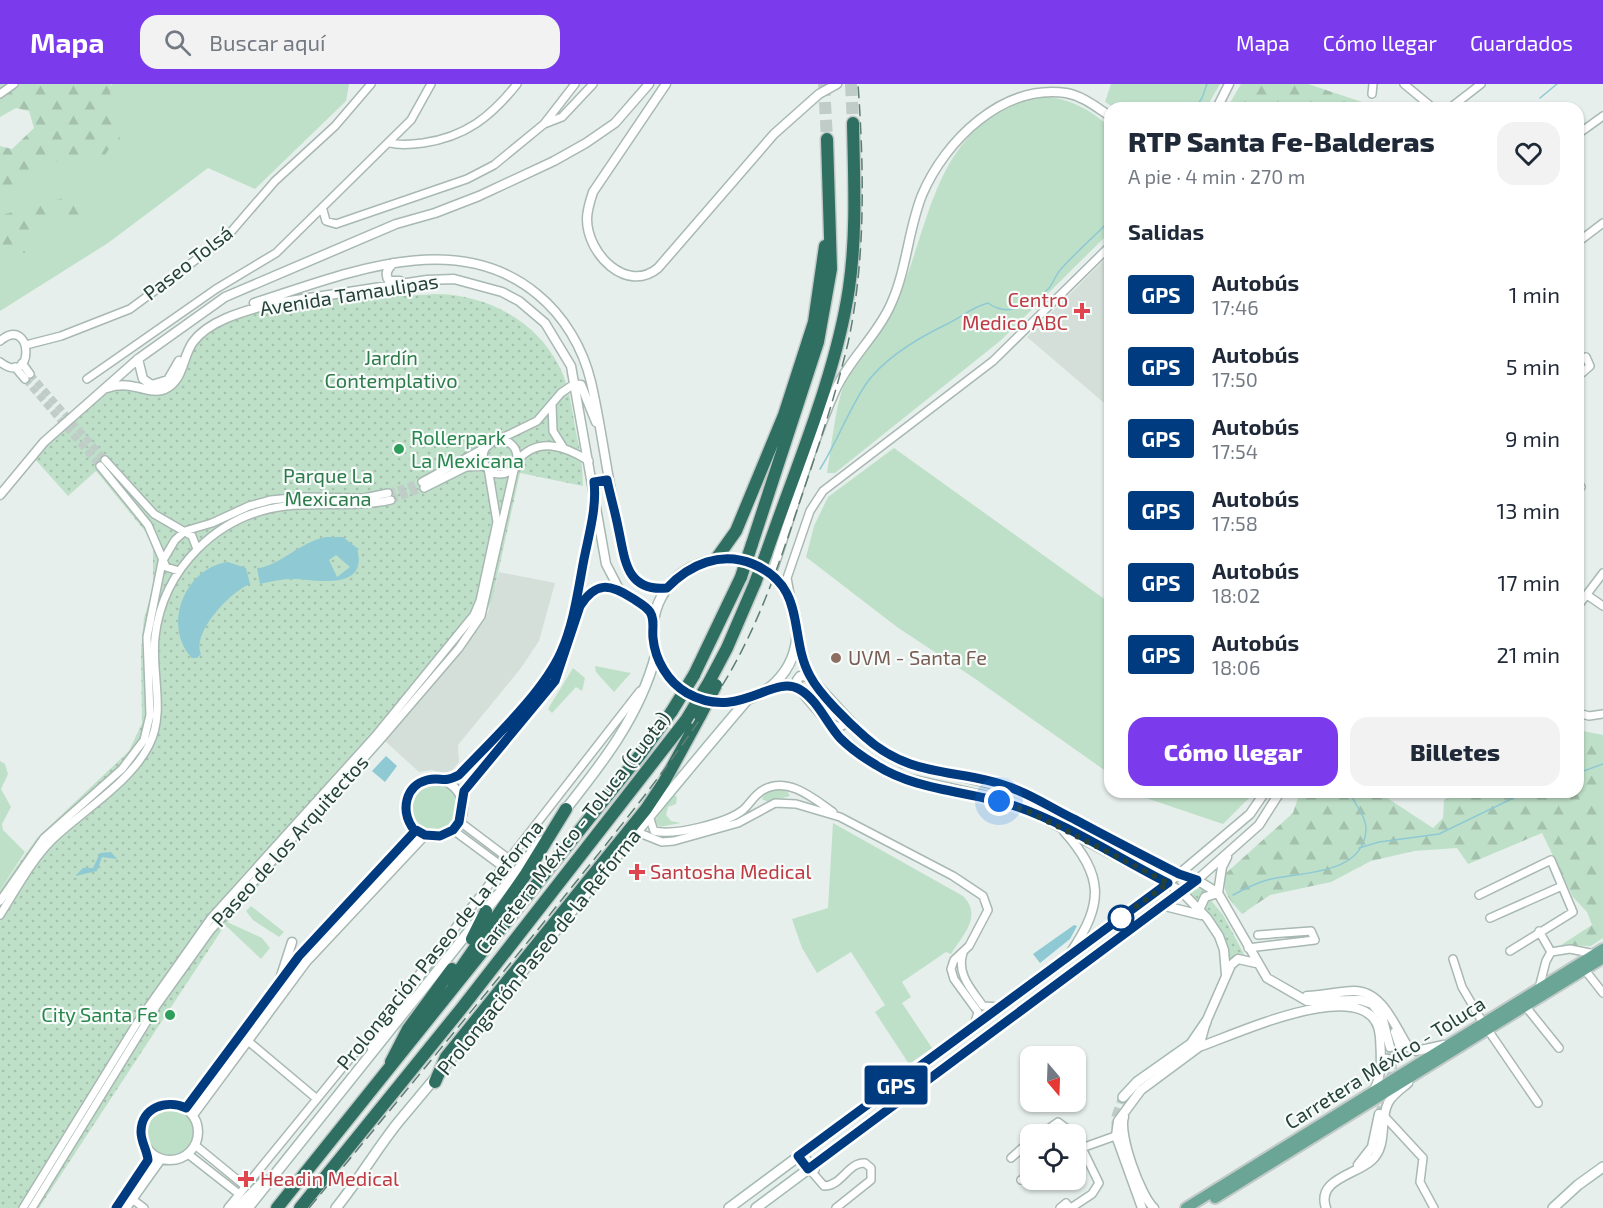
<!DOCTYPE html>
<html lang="es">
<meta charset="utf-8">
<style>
:root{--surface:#fff;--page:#f2f2f3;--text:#1f2937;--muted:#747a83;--accent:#7c3aed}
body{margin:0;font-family:"Exo 2",sans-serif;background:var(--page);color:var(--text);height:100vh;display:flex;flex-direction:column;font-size:22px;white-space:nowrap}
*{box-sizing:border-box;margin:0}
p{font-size:20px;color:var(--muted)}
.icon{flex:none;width:33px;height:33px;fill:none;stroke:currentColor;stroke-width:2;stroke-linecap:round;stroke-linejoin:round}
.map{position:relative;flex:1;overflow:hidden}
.drawer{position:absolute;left:1104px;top:18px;width:480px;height:696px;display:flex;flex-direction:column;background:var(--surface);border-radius:18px;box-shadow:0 2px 4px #0004}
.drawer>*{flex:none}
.badge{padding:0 12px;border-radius:4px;font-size:21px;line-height:39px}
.needle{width:39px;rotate:161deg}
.fabs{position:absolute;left:1020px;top:962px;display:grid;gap:12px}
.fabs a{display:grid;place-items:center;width:66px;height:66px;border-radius:12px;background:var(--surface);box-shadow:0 2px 4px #0004;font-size:30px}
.you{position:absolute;width:30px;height:30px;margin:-15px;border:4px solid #fff;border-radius:50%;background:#1a73e8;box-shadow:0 0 0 9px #1a73e833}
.map>.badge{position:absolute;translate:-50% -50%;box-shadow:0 0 0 3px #fff}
h2{padding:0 24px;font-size:22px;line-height:54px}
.round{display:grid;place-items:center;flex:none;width:63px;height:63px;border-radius:18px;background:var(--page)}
.head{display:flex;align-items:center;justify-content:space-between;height:102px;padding:0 24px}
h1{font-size:28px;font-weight:800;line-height:45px}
.button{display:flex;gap:12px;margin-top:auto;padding:12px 24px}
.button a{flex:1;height:69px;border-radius:18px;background:var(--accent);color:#fff;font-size:24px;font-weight:800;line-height:69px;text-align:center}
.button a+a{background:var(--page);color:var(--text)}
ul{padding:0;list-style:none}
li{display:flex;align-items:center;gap:18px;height:72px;padding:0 24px}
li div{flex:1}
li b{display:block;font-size:22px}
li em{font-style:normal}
li .badge{min-width:66px;font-weight:700;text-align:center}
header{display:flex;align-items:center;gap:36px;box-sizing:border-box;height:84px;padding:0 30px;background:var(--accent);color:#fff}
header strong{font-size:28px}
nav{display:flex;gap:33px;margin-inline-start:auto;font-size:21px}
.search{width:420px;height:54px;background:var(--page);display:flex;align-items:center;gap:15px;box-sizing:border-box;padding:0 21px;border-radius:18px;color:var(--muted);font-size:22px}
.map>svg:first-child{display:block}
.built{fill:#d4dfda}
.grass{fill:#bfe0c8}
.forest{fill:url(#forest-firs)}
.park{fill:url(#park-dots)}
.water{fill:#8ec9d4;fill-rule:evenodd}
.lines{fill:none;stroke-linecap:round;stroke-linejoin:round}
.stream{stroke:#8ec9d4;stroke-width:1.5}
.minor-tunnel{stroke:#bfccc8;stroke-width:7;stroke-dasharray:7 3.5;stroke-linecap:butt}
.tertiary-tunnel{stroke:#bfccc8;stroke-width:8;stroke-dasharray:8 4;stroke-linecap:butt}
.secondary-tunnel{stroke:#bfccc8;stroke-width:9;stroke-dasharray:9 4.5;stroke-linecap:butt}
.motorway-tunnel{stroke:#bfccc8;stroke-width:12;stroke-dasharray:12 6;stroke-linecap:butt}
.minor-casing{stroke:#a8b8b2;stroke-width:10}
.tertiary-casing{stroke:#a8b8b2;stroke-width:11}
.secondary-casing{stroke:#a4bbb3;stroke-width:12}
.primary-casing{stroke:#c2cac8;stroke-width:14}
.motorway-casing{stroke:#c2cac8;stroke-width:15}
.minor{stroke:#fff;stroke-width:7}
.tertiary{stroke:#fff;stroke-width:8}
.secondary{stroke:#fff;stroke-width:9}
.primary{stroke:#6aa596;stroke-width:10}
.motorway{stroke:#2f6f62;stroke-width:12}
.rail{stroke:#5f7d75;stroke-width:1.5;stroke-dasharray:12 6;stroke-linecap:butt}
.motorway-bridge-casing{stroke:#c2cac8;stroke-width:15;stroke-linecap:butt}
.motorway-bridge{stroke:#2f6f62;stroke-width:12}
.line-casing{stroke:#fff;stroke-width:14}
.line{stroke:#003b80;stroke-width:9}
.walk{stroke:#24423a;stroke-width:6;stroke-dasharray:0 10.8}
.health-dot{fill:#e0444e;stroke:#f7fbf9;stroke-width:2}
.leisure-dot{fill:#2e9e5b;stroke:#f7fbf9;stroke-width:2}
.education-dot{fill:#8d6e63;stroke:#f7fbf9;stroke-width:2}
.stop-dot{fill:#fff;stroke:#003b80;stroke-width:3}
.labels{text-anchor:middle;stroke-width:4.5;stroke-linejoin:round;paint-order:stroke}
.street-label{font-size:20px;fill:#24423a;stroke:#f7fbf9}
.health-label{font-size:20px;fill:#be3a42;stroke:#f7fbf9;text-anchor:start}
.park-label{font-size:20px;fill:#2d7a4b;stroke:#f7fbf9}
.leisure-label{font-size:20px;fill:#27864d;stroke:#f7fbf9;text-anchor:start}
.education-label{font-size:20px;fill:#785e54;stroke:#f7fbf9;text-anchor:start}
</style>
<header>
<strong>Mapa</strong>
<div class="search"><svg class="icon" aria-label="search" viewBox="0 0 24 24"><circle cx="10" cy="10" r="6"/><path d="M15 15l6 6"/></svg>Buscar aquí</div>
<nav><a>Mapa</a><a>Cómo llegar</a><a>Guardados</a></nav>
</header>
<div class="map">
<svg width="1603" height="1124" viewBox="0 0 1603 1124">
<defs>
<pattern id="forest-firs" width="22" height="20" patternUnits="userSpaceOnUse" patternTransform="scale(1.5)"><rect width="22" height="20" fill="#bfe0c8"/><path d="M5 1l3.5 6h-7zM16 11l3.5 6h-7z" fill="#a4c1ad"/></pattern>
<pattern id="park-dots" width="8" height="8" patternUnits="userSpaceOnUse" patternTransform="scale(1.5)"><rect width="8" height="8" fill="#bfe0c8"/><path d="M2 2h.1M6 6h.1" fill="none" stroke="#a4c1ad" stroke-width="1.8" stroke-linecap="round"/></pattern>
</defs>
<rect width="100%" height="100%" fill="#e6efeb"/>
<path class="built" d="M1110,170V324L1027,253Z
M499,488L555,499L539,557L521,584L458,661L459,678L449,690L431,686L419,688L385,657L476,549L488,528Z"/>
<path class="grass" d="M113,0H349L346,17L255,105L208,84L108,159L0,227V78L59,46Z
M1111,0H1220L1206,24H1115L1105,18Z
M1040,12C1069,14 1088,24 1110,43V148L1000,257L835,389H827C833,357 835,312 852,283C866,258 889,237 900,210C934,128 936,39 1040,12Z
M894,364L1110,519V690L974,594L897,543L806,473L814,442L828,413Z
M595,582L631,589L614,608L596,588Z
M573,584L585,594L582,607L576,603L552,629L548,625Z
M0,677L5,680L8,690L1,705L11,723L2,740L3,746L25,768L0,806Z
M412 724a23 23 0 1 1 46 0a23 23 0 1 1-46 0Z
M775,705H786L790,712L768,718L762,715L764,709Z
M1135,708H1255L1223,740L1143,713Z
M674,711L677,713L676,720L668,723L666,731L671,737L681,739L659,743L655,736Z
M833,739L963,812C983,832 963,851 951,870L946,868L902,898L911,913L902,919L932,964L909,980L875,928L885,921L851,868L817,889L802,864L792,835L828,824Z
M251,822L284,848L279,853L253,836L246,827Z
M227,838L262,854L270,864L261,875L225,841Z
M147 1048a23 23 0 1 1 46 0a23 23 0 1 1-46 0Z"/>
<path class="forest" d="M0,0H111L110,10L114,12C119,26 118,41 120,57L112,60L104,73C86,79 67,81 49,76L13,96L14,105H0V62L12,65L34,44L29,27L16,24L0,33Z
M1241,0H1308L1380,24H1227Z
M67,113L75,117L85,129L57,136L54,141L24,154L26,169L13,168L7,181L0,180V143L5,130L25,125L28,120L37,121Z
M1578,646L1603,651V854L1591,862L1561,861L1592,841L1587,828L1573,813L1542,749L1468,780L1457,764L1414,767L1371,777L1331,798L1270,811L1242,830C1231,817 1221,809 1225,790L1293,729L1300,708H1378L1433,744L1443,734L1444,716L1463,708H1578Z"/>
<path class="park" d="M435,210C485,210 536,236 559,282C570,302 572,326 576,348C580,366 583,384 583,402L520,389L492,516L476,549L225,841L39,1124H0V806L37,754L129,667L142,639L141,567L144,534L153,505V464L149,452L96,387L68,412L34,374L110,304L118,302L153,309C169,290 186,264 206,250C265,210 365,215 435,210Z
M1200,803L1223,831L1245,872L1229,877L1207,829L1188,810Z"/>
<path class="water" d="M326,453H343L357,464C369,509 315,495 293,495C282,495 271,497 260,500L257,484C277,484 299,458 326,453ZM336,471L350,483L337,493L329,476Z
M228,478L246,484L250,500C231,507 191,549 201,570L197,574H192C161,541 186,483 228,478Z
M386,672L397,682L385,698L372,687Z
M111,768L117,775L102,773L97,787L75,792L83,784H93L100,769Z
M1074,841L1077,842L1070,855L1040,879L1033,870Z"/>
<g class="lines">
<path class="stream" d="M1540,14L1557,0
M1195,24L1202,14L1207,0
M820,385C837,358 848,327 866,300C885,273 918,254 947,240C962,233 972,223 988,219C1008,234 1032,221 1048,205C1054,199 1055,191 1061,185C1076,168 1094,153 1110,136
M1578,689L1603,680
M1359,764L1379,758L1439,750L1526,708
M1233,811C1246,804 1258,798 1271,795C1302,788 1363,791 1366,746C1367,733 1354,720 1350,708"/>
<path class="minor-tunnel" d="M30,290L105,376
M25,295L100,382
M388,409L422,398
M391,416L424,404"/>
<path class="tertiary-tunnel" d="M1379,1030L1393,983L1390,963"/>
<path class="secondary-tunnel" d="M1116,1046V1032L1123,1013"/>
<path class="motorway-tunnel" d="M824,0L827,55
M851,0L853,39"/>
<defs>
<path id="minor" d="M1404,0L1433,24
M0,10L14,0
M1372,10L1373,0
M1528,23L1529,24
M1450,24L1481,0
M544,40L562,33L593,0
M1578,50L1603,32
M390,59C402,62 411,60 423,59C465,53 491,33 517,0
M323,126L326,137L336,140L467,95L494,81L544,40L575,0
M1578,158L1603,139
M0,257C33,229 36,305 0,278
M26,261L61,252L130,225L180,188L230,149L275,97L335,42L371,0
M1578,278L1586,273L1590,282L1582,289
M22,279L30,290
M15,283L25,295
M87,295L216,205L276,169L411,36L431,0
M552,321L553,347L563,363
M483 373a17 17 0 1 1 34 0a17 17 0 1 1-34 0Z
M496,357L537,337L561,309L574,300
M105,376L154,430L192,452L197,465
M517,377C538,352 565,362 589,377
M100,382L148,441L166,483L179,487
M422,398L488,362
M1578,398L1581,403
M424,404L466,383L486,382
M1587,511L1603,522
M791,516L787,494L810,427L823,407L993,277L1110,162
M1578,522L1603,489
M1578,629L1589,632L1603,630
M649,732L654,747C674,752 727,739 743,726C750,720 754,711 763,706C788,692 813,714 833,728
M460,738L509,775
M453,746L503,783
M633,752L642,750L662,758L674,757L738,739L775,719L796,720L840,733L953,792L983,812L988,826L969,862L954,876L951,885L954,895L978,928L974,942
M1479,811L1551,776L1573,828L1510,867
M0,817L44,754L122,685L144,656L150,631L147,553L162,478L175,456L185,447L212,439L249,422L271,416L301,413L364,414L388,409
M0,831C16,806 31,777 52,756C82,727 131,698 149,661C166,628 151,589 155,553C163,484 218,430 286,422C322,418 356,424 391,416
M1490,834L1562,802
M1539,847L1551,868
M1248,864L1315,856L1311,847L1258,851
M963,869C956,890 972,906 983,922L1001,923
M431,875L640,607
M1453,875L1462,903L1483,939
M1585,886L1603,909
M1539,904L1546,877L1551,868L1570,865L1595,870
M1526,923L1559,964
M1488,946L1538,1019
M248,957L317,1015
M1386,1034L1423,1074L1420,1098L1434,1124
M1041,1050L1058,1038L1074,1050
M195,1061L245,1102
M1076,1066L1118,1051
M802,1069L815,1086
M188,1070L239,1110
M798,1072L824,1102C842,1102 848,1078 865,1079L871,1084V1096L836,1124
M1011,1074L1030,1057
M1021,1096L1030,1090
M132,1115L144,1124
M23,1124L137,939L211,834L377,650L474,531L480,517L497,438L488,384
M32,1124L157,921L210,847L382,654L459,564L481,532L515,382
M228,1124L405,907
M1060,1124L1066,1119L1070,1124
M1071,1124L1092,1110L1099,1099L1076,1052"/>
<path id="tertiary" d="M666,0L593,108C590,117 587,126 587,135C587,170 627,210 658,184L774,50L819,10L837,0
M1217,24L1229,0
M393,179C388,185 384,189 389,197H400
M254,219C343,191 455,142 537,210C564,232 583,264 591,298C602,345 607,394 618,441C621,456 622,472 628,486C638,501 650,506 667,504
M138,275L143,295L152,301L168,296L179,277
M574,300L581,301L596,338
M107,304C133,295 149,312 165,305C184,296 182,273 193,258C209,236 245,227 270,220L427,196L454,195L502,208L519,217L545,239L571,282L606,480L619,505L648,525L654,535
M0,411L44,358L138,275L225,213L396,140L435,129L479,112L554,77L586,59L615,39L649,0
M771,491C792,430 809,366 835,307C849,275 877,252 891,220C907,185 908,146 922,111C945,57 1002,0 1066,9C1083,12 1096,23 1110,32
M577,529C583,508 598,501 619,505
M798,554L810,593L865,653L902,679L1017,706L1179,790L1197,796L1218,809L1267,894L1307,917L1360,916L1372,920L1382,932L1390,963
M799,605L797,596L800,592L810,593
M767,607L784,601L799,605L841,654L876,681L897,692L982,711L1031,728L1181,807L1207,834L1219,852L1224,866L1226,891
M828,639L839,643L843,641L845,632
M405 724a29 29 0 1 1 58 0a29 29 0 1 1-58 0Z
M446,697L459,691C490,657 544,609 561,567C580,521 586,468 595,419
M462,715L469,701L555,597L566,567
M1064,747C1104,792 1104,819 1071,868
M1179,790L1250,730L1265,708
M1197,796L1259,741L1280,708
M1161,821L1201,831
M1199,826L1205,813L1218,809L1222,783L1227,773
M281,892L292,858
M1307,912C1323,912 1338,907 1354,907C1383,907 1395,943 1408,963L1416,967L1444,961
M1199,963C1234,951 1376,884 1380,953C1381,972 1383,989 1374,1006
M1381,974L1393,976L1399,971L1400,963L1395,948
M142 1048a28 28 0 1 1 56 0a28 28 0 1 1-56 0Z
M186,1024L299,872L416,746
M193,1031L306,878L425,751
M1124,1033C1118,1050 1141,1113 1154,1124
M1358,1081L1372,1063L1379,1030
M116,1124L148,1076L147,1065
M126,1124L161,1075
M1142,1124L1116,1052L1118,1037L1141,1006L1199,963L1206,938L1231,881L1238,875L1256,879
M1326,1124C1316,1095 1356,1091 1372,1076C1388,1061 1379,1037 1388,1019C1392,1011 1401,1005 1408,999"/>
<path id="secondary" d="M653 547a72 72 0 1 1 144 0a72 72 0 1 1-144 0Z
M562,730C601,681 640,632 656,570
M372,963L432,873
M1123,1013L1137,998L1191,960L1206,938
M237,1124L265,1096
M248,1124L541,757
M336,1124C359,1096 377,1064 400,1036C517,897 629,754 747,616
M729,1124L1179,790
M756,1124L1197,796
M1553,1124L1578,1101L1603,1083"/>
<path id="primary" d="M1215,1114L1603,874
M1186,1124L1603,865"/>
<path id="motorway" d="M752,460L818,258L831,185L827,55
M766,470C795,386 836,291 849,204C857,149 854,94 853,39
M716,475L736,447L784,331L814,238L825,162
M694,591L741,493
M709,598L727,564L755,499
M472,855L486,827
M452,897L526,790L566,725
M391,978L408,945L452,885
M435,998L446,973L646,725L664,698L700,632
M277,1124L640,671L672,627
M300,1124L461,925L686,636"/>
</defs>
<use href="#minor" class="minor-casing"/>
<use href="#tertiary" class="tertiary-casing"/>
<use href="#secondary" class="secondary-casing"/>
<use href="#primary" class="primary-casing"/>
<use href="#motorway" class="motorway-casing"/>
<use href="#minor" class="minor"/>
<use href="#tertiary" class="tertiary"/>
<use href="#secondary" class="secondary"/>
<use href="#primary" class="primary"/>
<use href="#motorway" class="motorway"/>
<path class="rail" d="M309,1124C388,1029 466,934 544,838C604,762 668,687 720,605C756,548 778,484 799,420C817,367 835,314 848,259C866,175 864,85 858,0"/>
<defs>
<path id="motorway-bridge" d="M741,493L752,460
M755,499L766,470
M672,627L694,591
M700,632L716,601
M686,636L709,598"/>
</defs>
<use href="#motorway-bridge" class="motorway-bridge-casing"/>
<use href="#motorway-bridge" class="motorway-bridge"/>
</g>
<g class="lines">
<defs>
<path id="line" d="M116,1124L148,1076C147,1066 141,1058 141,1048C141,1023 167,1015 186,1024L299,872L416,746L425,751L440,752L453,746L459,738L464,707L555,597L580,522C596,497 610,500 632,514C638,518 646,522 650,528C655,536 652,544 653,554C655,576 668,598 687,609C739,638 772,590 799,605C817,615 827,640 840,654C850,664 864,674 876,681C916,707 970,707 1015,722C1068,740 1118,774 1168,799L798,1072L808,1085L1197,796L1179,790C1144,772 1109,754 1074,735C1055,726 1037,714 1017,706C963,683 914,697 865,653C849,639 820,611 810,592C788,552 808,503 753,480C721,467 690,480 667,504C625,508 625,474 618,443C615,427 610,411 607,396L594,398C597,423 589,450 584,475C578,506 574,539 561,568C543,609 491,657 459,691C442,700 442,692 427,696C405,702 401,726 412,743"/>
</defs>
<use href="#line" class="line-casing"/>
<use href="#line" class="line"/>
<path class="walk" d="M999,717L1030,728L1168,799L1121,834"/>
</g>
<g class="health-dot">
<path d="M1079 218h6v6h6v6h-6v6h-6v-6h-6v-6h6z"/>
<path d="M634 779h6v6h6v6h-6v6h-6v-6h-6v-6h6z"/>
<path d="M243 1086h6v6h6v6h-6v6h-6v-6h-6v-6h6z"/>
</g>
<g class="leisure-dot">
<circle cx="399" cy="365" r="6"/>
<circle cx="170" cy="931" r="6"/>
</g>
<circle class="education-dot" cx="836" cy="574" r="6"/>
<circle class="stop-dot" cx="1121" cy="834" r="12"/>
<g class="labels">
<g class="street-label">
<text transform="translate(188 179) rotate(-38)" y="7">Paseo Tolsá</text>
<text transform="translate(349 211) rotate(-9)" y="7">Avenida Tamaulipas</text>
<text transform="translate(573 749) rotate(-52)" y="7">Carretera México - Toluca (Cuota)</text>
<text transform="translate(290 757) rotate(-48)" y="7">Paseo de los Arquitectos</text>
<text transform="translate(440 861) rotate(-51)" y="7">Prolongación Paseo de La Reforma</text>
<text transform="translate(539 868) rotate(-51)" y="7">Prolongación Paseo de la Reforma</text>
<text transform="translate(1385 979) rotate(-32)" y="7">Carretera México - Toluca</text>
</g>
<g class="health-label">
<text x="1068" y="223" text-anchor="end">Centro<tspan x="1068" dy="23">Medico ABC</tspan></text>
<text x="650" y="795">Santosha Medical</text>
<text x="260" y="1102">Headin Medical</text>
</g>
<g class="park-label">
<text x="391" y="281">Jardín<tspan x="391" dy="23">Contemplativo</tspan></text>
<text x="328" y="399">Parque La<tspan x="328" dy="23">Mexicana</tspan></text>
</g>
<g class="leisure-label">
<text x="411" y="361">Rollerpark<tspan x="411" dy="23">La Mexicana</tspan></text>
<text x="158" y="938" text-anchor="end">City Santa Fe</text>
</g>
<g class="education-label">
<text x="848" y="581">UVM - Santa Fe</text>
</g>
</g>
</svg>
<div class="fabs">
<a><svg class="needle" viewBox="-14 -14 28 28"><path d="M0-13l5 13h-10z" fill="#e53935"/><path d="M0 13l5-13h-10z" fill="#747a83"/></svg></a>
<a><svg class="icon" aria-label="locate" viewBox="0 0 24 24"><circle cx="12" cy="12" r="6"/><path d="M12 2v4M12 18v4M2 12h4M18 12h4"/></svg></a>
</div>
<div class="you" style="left:999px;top:717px"></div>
<b class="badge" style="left:896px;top:1001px;background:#003b80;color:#fff">GPS</b>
<section class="drawer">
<div class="head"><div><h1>RTP Santa Fe-Balderas</h1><p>A pie · 4 min · 270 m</p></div><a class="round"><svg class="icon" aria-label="heart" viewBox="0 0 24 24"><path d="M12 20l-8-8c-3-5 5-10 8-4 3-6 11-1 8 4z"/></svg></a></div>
<h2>Salidas</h2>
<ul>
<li><span class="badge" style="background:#003b80;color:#fff">GPS</span><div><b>Autobús</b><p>17:46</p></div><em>1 min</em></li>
<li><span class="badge" style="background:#003b80;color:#fff">GPS</span><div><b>Autobús</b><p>17:50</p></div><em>5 min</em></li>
<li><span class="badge" style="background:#003b80;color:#fff">GPS</span><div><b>Autobús</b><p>17:54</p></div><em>9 min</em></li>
<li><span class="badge" style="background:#003b80;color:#fff">GPS</span><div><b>Autobús</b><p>17:58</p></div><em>13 min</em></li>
<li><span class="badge" style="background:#003b80;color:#fff">GPS</span><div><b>Autobús</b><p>18:02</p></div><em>17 min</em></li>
<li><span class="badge" style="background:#003b80;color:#fff">GPS</span><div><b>Autobús</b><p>18:06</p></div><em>21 min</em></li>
</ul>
<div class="button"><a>Cómo llegar</a><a>Billetes</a></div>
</section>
</div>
